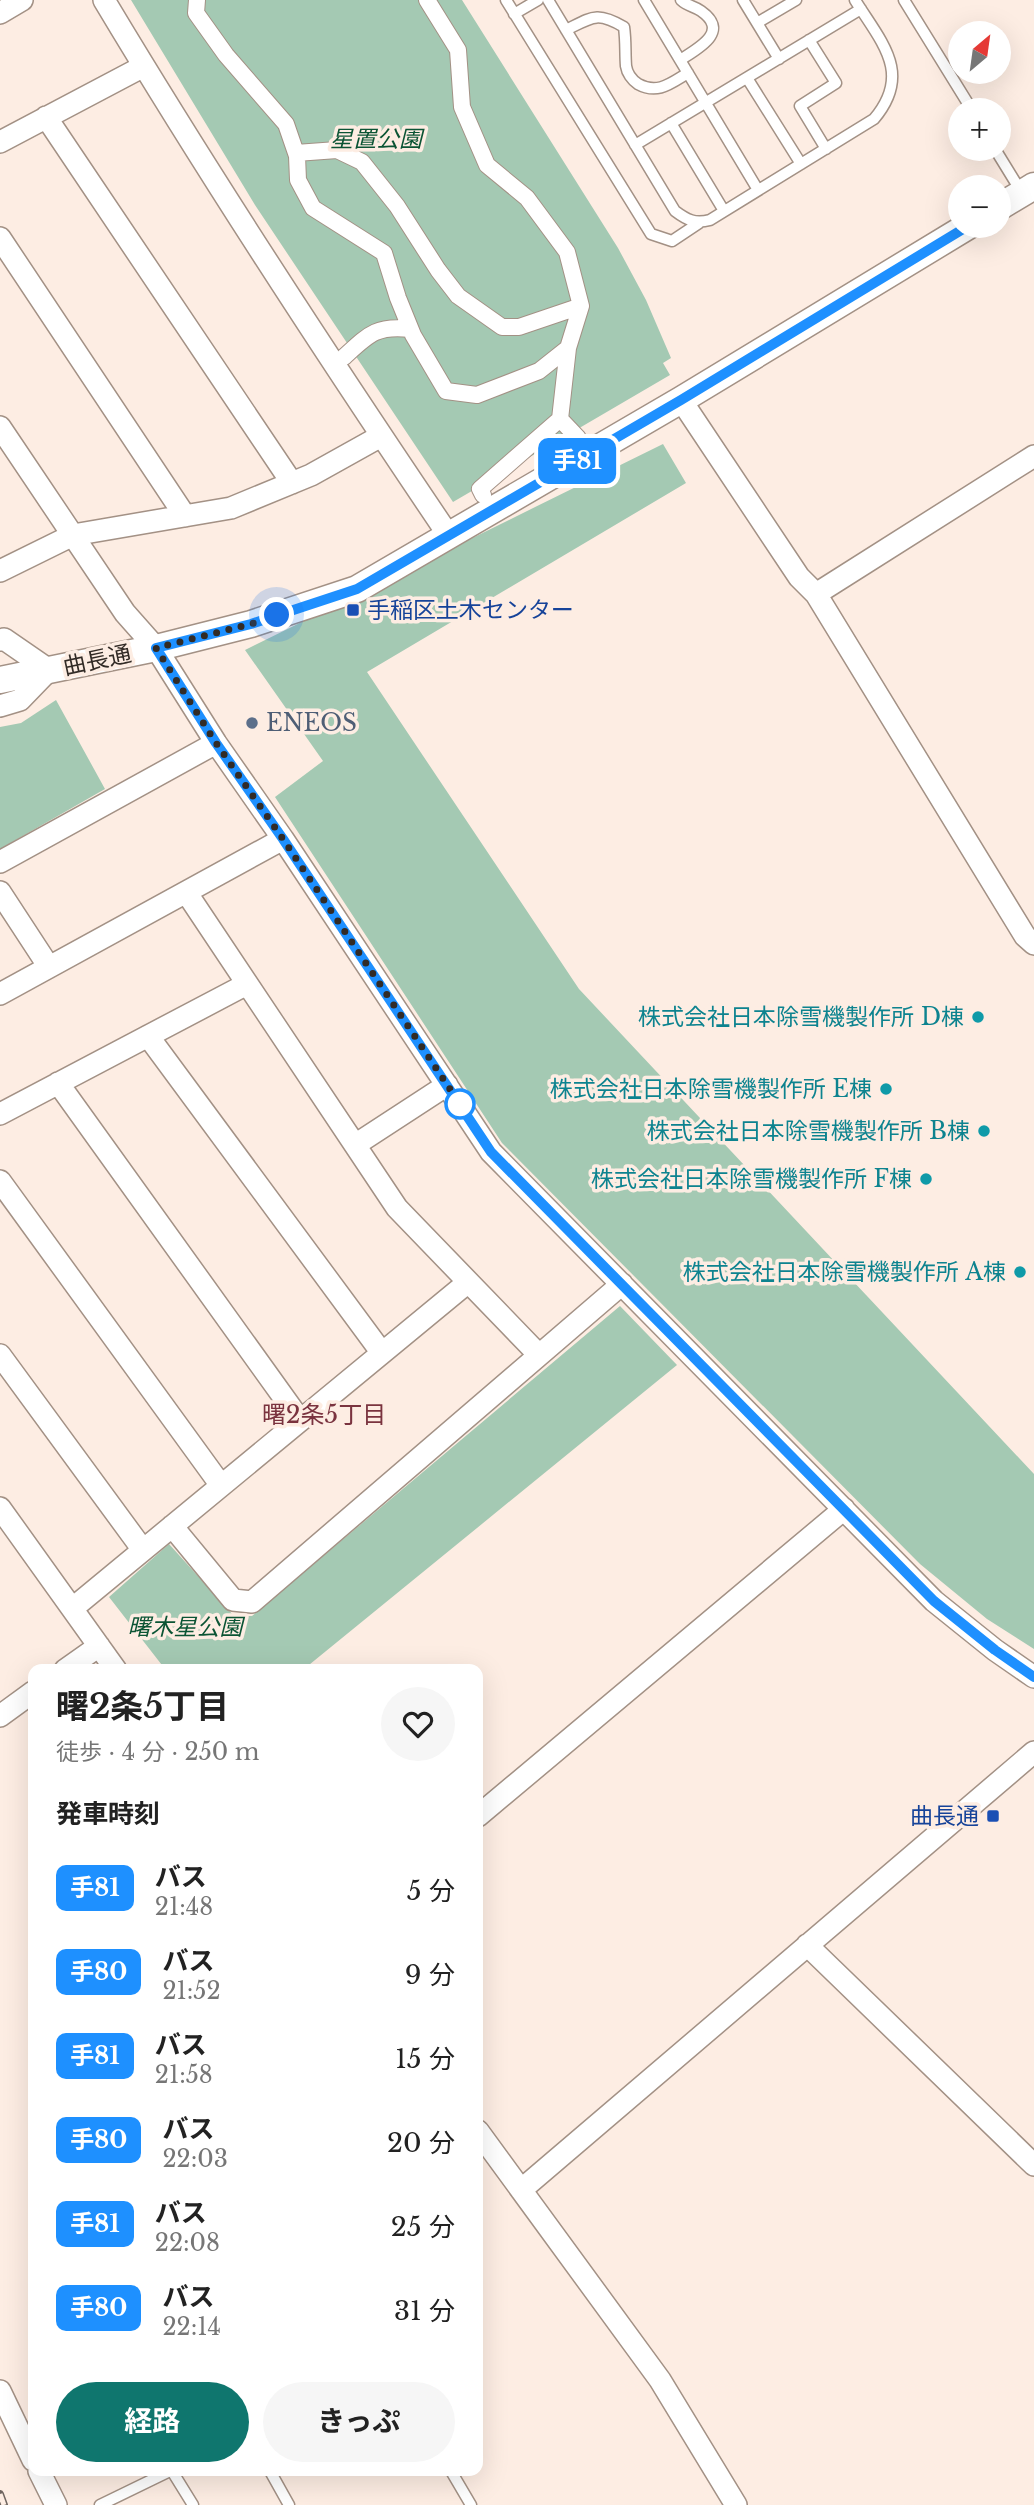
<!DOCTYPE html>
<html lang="ja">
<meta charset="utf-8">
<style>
:root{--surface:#fff;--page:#f6f6f6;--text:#222;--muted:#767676;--accent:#0f766e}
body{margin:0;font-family:"Libre Baskerville","Noto Sans JP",serif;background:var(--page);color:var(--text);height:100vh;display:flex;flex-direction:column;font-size:26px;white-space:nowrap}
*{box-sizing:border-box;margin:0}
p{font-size:23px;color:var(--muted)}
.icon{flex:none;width:38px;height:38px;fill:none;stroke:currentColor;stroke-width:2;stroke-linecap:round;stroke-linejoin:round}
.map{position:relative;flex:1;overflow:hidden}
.panel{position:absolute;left:28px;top:1664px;width:455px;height:812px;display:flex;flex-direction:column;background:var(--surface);border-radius:14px;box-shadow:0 7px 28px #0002}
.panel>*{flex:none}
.badge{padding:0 14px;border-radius:10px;font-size:24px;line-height:46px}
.needle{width:46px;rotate:29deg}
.controls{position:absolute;left:948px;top:21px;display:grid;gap:14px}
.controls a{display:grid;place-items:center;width:63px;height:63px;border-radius:50%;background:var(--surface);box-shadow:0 7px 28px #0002;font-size:35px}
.you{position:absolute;width:35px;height:35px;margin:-18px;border:5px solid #fff;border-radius:50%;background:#1a73e8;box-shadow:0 0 0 10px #1a73e833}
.map>.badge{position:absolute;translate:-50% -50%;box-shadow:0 0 0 4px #fff}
h2{padding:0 28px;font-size:26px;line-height:63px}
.round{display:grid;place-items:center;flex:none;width:74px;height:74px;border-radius:37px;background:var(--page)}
.head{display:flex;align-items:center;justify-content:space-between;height:119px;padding:0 28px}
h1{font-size:33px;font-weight:700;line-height:52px}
.cta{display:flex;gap:14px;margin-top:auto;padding:14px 28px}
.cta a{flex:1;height:80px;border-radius:42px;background:var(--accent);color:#fff;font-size:28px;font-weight:700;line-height:80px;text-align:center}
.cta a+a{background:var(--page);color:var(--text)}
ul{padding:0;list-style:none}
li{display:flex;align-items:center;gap:21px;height:84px;padding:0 28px}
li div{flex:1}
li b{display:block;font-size:26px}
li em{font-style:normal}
li .badge{min-width:77px;font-weight:700;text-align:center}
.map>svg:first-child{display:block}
.green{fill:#a4c9b3}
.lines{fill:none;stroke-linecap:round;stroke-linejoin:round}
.service-casing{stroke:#a39185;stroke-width:13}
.pedestrian-casing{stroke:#a39185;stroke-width:18}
.minor-casing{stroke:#a39185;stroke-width:24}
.tertiary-casing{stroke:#a39185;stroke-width:29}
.service{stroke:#fff;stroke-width:10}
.pedestrian{stroke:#fff;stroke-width:16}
.minor{stroke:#fff;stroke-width:21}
.tertiary{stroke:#fff;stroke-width:26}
.rail-casing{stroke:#6f655f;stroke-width:8}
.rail{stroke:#fdede3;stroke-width:5;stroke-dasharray:16;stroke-linecap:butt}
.line-casing{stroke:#fff;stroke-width:16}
.line{stroke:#1e90ff;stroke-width:10}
.walk{stroke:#322b26;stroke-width:7;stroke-dasharray:0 12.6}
.transit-dot{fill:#1a4fb4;stroke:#fdede3;stroke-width:2.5}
.service-dot{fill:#5c6f8a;stroke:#fdede3;stroke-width:2.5}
.culture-dot{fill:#0f9aa8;stroke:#fdede3;stroke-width:2.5}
.stop-dot{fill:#fff;stroke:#1e90ff;stroke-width:3.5}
.labels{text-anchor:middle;stroke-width:7;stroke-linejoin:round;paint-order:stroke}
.park-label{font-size:23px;font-style:italic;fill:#0b5434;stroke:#fdede3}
.transit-label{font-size:23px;fill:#164399;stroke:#fdede3;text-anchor:start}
.street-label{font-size:23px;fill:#322b26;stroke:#fdede3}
.service-label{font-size:23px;fill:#4e5e75;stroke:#fdede3;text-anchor:start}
.culture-label{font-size:23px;fill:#0d838f;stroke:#fdede3;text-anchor:end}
.neighbourhood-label{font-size:24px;fill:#7a333f;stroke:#fdede3}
</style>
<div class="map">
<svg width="1034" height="2505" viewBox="0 0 1034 2505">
<rect width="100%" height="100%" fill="#fdede3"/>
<path class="green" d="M131,0H462L618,248L646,300L671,358L663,363L670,375L453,502L255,205Z
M663,444L686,483L367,672L579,989L1034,1474V1649L987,1619L920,1564L502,1143L275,797L323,761L245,650Z
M56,700L105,789L0,849V727L21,723Z
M620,1306L677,1365L304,1669H165L109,1597L169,1544L234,1616H252Z"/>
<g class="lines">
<defs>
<path id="service" d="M506,0L651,234L672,241L699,223
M548,0L675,211C687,220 695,224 710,220L874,119C913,73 881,42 855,0
M644,0L758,190
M743,0L779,59
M904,0L972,110
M514,14L538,0
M757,23L796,0
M566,30C592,17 597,11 624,27C626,41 625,53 626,66C627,73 632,80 638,84C658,95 671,83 688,73
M809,40L836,83L800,106L826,149
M680,60C697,49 731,32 701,11C694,6 687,6 681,0
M747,78L801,164
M671,123L724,211
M635,145L861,9
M995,149L1022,193
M172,2471L193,2505
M270,2471L289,2505
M451,2471L471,2505
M100,2505L170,2471"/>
<path id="pedestrian" d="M197,0L196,13L226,55L286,124L297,156L298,180L313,208L384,253L398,298L413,335L446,391L477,395L539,371L568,348L581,306L567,252L527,198L487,165L462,107L458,50L427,0
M296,153L337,150L362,162L397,206L438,270L458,296L502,327H519L581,306
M344,357C368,335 376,325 410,329
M560,419L578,438
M483,495L480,489L560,419L568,348"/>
<path id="minor" d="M104,0C213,182 330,360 449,536
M0,13L22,0
M46,117L292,483
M0,142L144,66
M0,238L185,516
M681,400L799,577L816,594L1025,936L1034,944
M0,427L125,613L156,648L216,743L283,839L491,1152L934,1601L995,1650L1034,1677
M0,571L73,535L231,508L311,475L381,436
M816,594L1034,456
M0,640L4,639L49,670L20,700L0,706
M0,862L216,743
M0,892L49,967
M186,892L397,1208L539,1355
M0,994L283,839
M148,1036L382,1353
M58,1083L300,1420
M0,1114L247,984
M355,1145L447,1085
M0,1181L220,1484
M0,1355L143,1550
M0,1508L116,1670
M172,1526L233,1600L252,1602L622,1284
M73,1608L467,1283
M65,1670L99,1646
M0,1716L33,1692
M478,1816L844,1509
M807,1945L1034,2165
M478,2131L660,2380L736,2505
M521,2190L1034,1752
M0,2391L33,2460
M39,2471L56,2505"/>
<path id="tertiary" d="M999,207L1034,186
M0,680L156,648L251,624L357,589L681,400L968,226"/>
</defs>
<use href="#service" class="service-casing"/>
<use href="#pedestrian" class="pedestrian-casing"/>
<use href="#minor" class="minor-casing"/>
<use href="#tertiary" class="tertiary-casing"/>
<use href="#service" class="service"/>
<use href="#pedestrian" class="pedestrian"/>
<use href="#minor" class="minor"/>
<use href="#tertiary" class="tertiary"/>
<defs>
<path id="rail" d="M0,2494L4,2505"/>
</defs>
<use href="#rail" class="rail-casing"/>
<use href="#rail" class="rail"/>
</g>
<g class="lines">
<defs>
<path id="line" d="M968,226L681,400L357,589L251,624L156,648L216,743L283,839L491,1152L934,1601L995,1650L1034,1677"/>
</defs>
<use href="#line" class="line-casing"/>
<use href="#line" class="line"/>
<path class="walk" d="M277,615L251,624L156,648L216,743L283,839L462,1107L460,1104"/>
</g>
<g class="transit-dot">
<rect x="346" y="603" width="14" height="14" rx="3.5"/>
<rect x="986" y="1809" width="14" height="14" rx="3.5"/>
</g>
<circle class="service-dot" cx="252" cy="723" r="7"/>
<g class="culture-dot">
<circle cx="978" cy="1017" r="7"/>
<circle cx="886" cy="1089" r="7"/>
<circle cx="984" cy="1131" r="7"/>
<circle cx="926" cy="1179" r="7"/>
<circle cx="1020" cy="1272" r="7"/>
</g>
<circle class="stop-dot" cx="460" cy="1104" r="14"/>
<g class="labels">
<g class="park-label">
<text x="376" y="147">星置公園</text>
<text x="185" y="1635">曙木星公園</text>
</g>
<g class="transit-label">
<text x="367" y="618">手稲区土木センター</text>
<text x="979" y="1824" text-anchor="end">曲長通</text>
</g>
<g class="street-label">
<text transform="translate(97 660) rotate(-12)" y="8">曲長通</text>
</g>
<g class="service-label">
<text x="266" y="731">ENEOS</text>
</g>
<g class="culture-label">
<text x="964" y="1025">株式会社日本除雪機製作所 D棟</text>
<text x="872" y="1097">株式会社日本除雪機製作所 E棟</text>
<text x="970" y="1139">株式会社日本除雪機製作所 B棟</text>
<text x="912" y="1187">株式会社日本除雪機製作所 F棟</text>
<text x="1006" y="1280">株式会社日本除雪機製作所 A棟</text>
</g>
<g class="neighbourhood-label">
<text x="324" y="1423">曙2条5丁目</text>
</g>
</g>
</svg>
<div class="controls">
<a><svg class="needle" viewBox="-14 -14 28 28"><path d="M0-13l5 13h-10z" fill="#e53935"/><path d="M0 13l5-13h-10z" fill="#767676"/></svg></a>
<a>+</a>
<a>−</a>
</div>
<div class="you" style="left:277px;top:615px"></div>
<b class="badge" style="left:577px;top:461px;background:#1e90ff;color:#fff">手81</b>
<section class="panel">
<div class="head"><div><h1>曙2条5丁目</h1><p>徒歩 · 4 分 · 250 m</p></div><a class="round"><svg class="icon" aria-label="heart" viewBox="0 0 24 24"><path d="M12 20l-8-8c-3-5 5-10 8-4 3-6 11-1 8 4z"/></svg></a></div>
<h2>発車時刻</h2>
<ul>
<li><span class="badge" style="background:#1e90ff;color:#fff">手81</span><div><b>バス</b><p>21:48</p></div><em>5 分</em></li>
<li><span class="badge" style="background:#1e90ff;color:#fff">手80</span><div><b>バス</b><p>21:52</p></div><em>9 分</em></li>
<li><span class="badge" style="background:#1e90ff;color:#fff">手81</span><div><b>バス</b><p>21:58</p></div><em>15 分</em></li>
<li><span class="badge" style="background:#1e90ff;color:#fff">手80</span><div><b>バス</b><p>22:03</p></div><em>20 分</em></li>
<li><span class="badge" style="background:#1e90ff;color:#fff">手81</span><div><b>バス</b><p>22:08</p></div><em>25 分</em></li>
<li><span class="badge" style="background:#1e90ff;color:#fff">手80</span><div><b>バス</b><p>22:14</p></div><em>31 分</em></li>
</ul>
<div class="cta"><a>経路</a><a>きっぷ</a></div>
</section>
</div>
